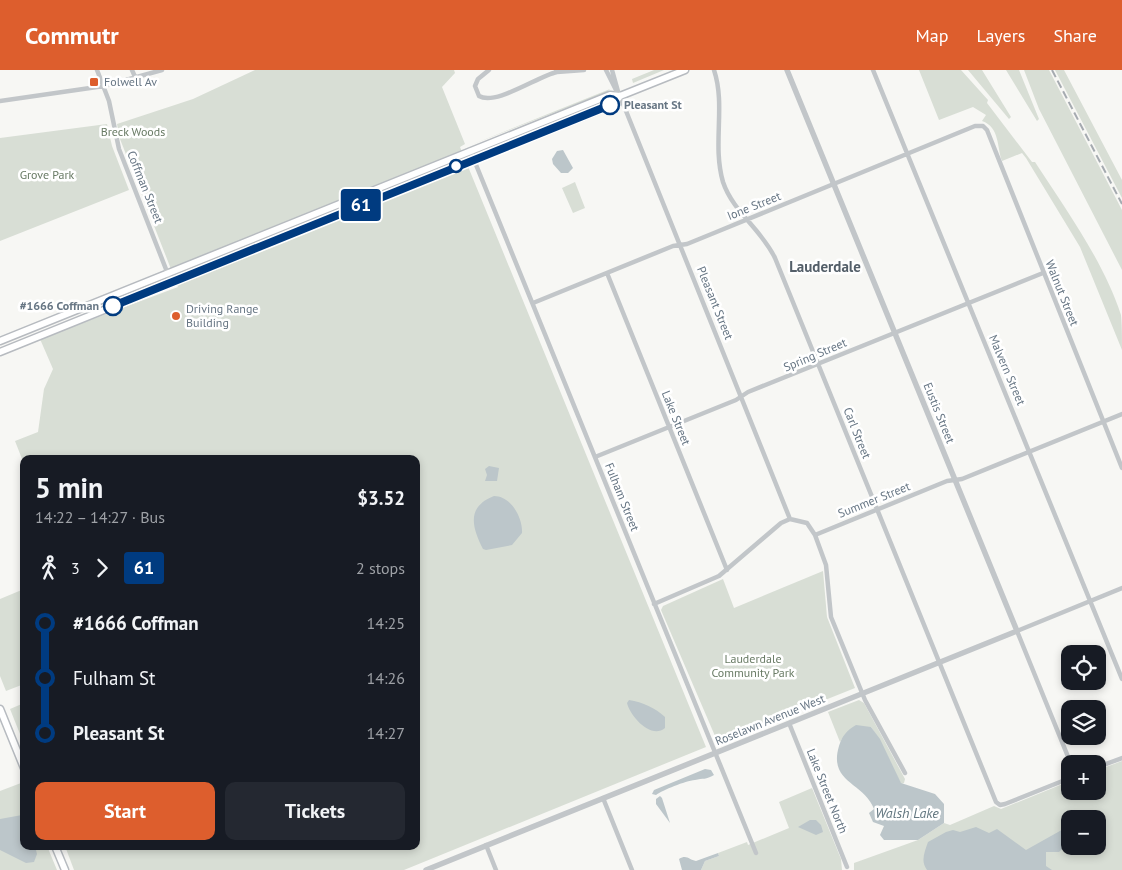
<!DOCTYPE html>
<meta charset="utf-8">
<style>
:root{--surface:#171b24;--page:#242831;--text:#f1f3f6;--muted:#9ea1a6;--accent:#dd5e2d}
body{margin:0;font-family:"PT Sans",sans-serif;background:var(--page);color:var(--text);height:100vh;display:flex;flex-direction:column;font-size:19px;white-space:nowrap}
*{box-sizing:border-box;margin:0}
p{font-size:16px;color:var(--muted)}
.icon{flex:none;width:28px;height:28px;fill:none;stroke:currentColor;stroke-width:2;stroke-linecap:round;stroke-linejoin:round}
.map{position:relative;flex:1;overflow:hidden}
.panel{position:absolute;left:20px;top:385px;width:400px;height:395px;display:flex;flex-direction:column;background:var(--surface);border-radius:10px;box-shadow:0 2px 8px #0003}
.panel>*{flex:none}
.badge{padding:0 10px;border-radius:4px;font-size:18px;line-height:32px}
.controls{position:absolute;left:1061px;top:575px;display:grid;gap:10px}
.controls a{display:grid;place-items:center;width:45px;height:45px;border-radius:10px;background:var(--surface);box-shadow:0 2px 8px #0003;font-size:25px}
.map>.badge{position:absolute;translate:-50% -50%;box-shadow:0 0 0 2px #fff}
.legs{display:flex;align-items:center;gap:8px;height:55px;padding:0 15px;font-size:16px}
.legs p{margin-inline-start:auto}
.summary{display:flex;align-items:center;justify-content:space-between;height:85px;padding:0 15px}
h1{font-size:28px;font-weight:800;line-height:38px}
.primary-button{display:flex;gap:10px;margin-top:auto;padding:10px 15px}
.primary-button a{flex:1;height:58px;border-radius:10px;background:var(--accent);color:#fff;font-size:20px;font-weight:800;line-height:58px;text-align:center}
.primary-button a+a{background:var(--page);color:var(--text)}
ul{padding:0 15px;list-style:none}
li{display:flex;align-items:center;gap:18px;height:55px;font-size:19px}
li i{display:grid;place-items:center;width:8px;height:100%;margin:0 6px;background:currentColor}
li i::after{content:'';width:12px;height:12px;margin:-6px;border:4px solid;border-radius:50%;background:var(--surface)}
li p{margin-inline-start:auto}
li:first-child i{background:linear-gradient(#0000 50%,currentColor 0)}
li:last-child i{background:linear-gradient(currentColor 50%,#0000 0)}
header{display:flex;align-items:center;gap:30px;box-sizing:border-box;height:70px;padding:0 25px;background:var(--accent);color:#fff}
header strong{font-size:24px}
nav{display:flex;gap:28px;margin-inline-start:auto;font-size:18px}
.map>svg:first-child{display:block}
.green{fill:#d8ded5;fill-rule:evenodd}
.water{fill:#bcc6ca}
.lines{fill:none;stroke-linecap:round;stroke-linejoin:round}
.secondary-casing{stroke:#b7bbc0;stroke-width:9}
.minor{stroke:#c2c6c9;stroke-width:4.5}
.tertiary{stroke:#c2c6c9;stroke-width:5.5}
.secondary{stroke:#fff;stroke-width:6}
.rail{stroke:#a5aab0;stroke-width:2;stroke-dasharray:8 4;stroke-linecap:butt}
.line-1-casing{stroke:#fff;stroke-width:11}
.line-1{stroke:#003b80;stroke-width:8}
.poi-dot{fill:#dd5e2d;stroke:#fff;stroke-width:2}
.stop-1-dot{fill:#fff;stroke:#003b80;stroke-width:2.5}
.labels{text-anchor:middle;stroke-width:5;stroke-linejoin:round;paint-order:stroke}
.poi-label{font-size:12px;fill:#677684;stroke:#fff;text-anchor:start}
.stop-label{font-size:12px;font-weight:bold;fill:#677684;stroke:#fff;text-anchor:start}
.park-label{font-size:12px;fill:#697b65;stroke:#fff}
.street-label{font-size:12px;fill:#677684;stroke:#fff}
.water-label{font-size:14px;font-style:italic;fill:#637780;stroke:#fff}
.quarter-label{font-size:15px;font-weight:bold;fill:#545f69;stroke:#fff}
</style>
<header>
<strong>Commutr</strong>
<nav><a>Map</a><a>Layers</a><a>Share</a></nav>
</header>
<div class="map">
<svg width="1122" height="800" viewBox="0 0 1122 800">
<rect width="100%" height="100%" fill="#f7f7f4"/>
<path class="green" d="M255,0H454L455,3L442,17L465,74L460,77L706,677L404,800H74L65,776H416V389H24V394L15,371L38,362L44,319L53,299L40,269L178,217L120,69L117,54L193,29Z
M654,0H664L633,13L632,9Z
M919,0H961L988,30L987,33L1032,92H1035C1065,138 1104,192 1121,245C1122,255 1122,269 1122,280L1080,177L1026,88L1022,83L1002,91C997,78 1000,57 982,51L986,45L973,37L939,50Z
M968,0H982L1011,47L1009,49Z
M1006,0H1019L1039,49L1037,51Z
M1024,0H1049L1122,140V200L1039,39Z
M1055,0H1064L1122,110V128Z
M610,19L607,22L471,75Z
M107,54L112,76L129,120L0,171V68Z
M575,112L585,138L573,143L562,118Z
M823,501L827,547L855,618L718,673L661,540L663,536L723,509L734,538Z
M24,519V614L6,621L0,606V529Z
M859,630L864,633L905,709L904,713L901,714C891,695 884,675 871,657L842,669L840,672L828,642Z
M24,633V674L10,639Z
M1122,691V800H854V793L918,770L944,753L950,755L994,736L1001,739L1070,711V721H1098V700ZM1070,749H1098V776H1070Z
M21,713L24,719V776H47L57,800H0V721Z
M812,718L841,789L842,800H701L705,791L719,786L718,783L747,772L748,775L789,758L779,732Z"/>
<path class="water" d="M563,80L573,98L568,103H561L553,94L552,89L557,81Z
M489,396L499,398L497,411H485L487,405L485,399Z
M494,426C511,426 523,448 522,463L512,475L486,480L483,479C472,457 466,437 494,426Z
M629,630C643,632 655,638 665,647V658C651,670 630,646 627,633Z
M856,655L871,657L880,669L901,713L935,724L944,734V753L918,770H884L880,765L884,756L873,752L869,743L874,739C864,712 828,713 839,676C842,666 847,660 856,655Z
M705,699L711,700L714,705C706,710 703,708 695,710C685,711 663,720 656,725L652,724L654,720Z
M660,726L662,728L670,753L656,734V729Z
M22,745L24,747V776H35L37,784L34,792L26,793L0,780V749Z
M810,750H816L821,755L823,762L816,765L798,757Z
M976,757L989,763L997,759L1026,780L1067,757H1070V771L1059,782H1046V796L1052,800H927C920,791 925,781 928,772L946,762L953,760L960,762Z
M718,783L719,786L705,791L701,800H682L679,789C687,784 689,790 696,791Z"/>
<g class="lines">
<defs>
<path id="secondary" d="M0,271L610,25L620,26L685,0
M0,282L614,34L620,26
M0,639L24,698
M55,776L65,800"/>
</defs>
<use href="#secondary" class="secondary-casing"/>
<path class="minor" d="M97,0L109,31L119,79L171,212
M132,0L136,9
M489,0L478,9L475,16L479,26C496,36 538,6 557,2L556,0
M606,0L624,36L790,449
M612,0L619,25
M714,0C726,36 712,74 723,112C733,142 762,160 775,188L996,732L1000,735L1005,734L1070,708
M873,0L1122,609
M557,2L584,0
M0,31L104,16L162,0
M470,80L756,783
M607,203L727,500
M533,233L673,176L687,174L714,163L975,56H983L987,60L1122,398
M595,387L736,330L748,322L1043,203
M815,465L947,411L962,409L1122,344
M654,534L719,506L781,453L790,449L807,453L815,465L826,495L831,547L865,630L905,703
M789,653L847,797
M1071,694L1017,561L1122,518
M1098,697L1122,688
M603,728L632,800
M486,775L496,800"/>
<path class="tertiary" d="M426,800L1017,561L787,0"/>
<use href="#secondary" class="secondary"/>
<path class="rail" d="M1052,0L1122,134"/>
</g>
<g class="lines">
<defs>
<path id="line-1" d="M113,236L610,35"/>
</defs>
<use href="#line-1" class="line-1-casing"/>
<use href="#line-1" class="line-1"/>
</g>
<g class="poi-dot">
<rect x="89" y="7" width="10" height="10" rx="2.5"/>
<circle cx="176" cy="246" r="5"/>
</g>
<g class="stop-1-dot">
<circle cx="610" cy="35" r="9"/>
<circle cx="456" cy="96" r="6"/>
<circle cx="113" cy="236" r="9"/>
</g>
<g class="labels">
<g class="poi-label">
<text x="104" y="16">Folwell Av</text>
<text x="186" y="243">Driving Range<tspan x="186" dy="14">Building</tspan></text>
</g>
<g class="stop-label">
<text x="624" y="39">Pleasant St</text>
<text x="99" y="240" text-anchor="end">#1666 Coffman</text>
</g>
<g class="park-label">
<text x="133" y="66">Breck Woods</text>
<text x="47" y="109">Grove Park</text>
<text x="753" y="593">Lauderdale<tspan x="753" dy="14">Community Park</tspan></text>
</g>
<g class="street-label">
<text transform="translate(145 117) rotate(68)" y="4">Coffman Street</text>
<text transform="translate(754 136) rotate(-22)" y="4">Ione Street</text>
<text transform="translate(1062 223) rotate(68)" y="4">Walnut Street</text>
<text transform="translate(715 233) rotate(68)" y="4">Pleasant Street</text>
<text transform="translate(815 285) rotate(-23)" y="4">Spring Street</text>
<text transform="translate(1007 300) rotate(67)" y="4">Malvern Street</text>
<text transform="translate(939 343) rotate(68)" y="4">Eustis Street</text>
<text transform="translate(676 348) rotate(68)" y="4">Lake Street</text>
<text transform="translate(857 363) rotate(68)" y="4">Carl Street</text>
<text transform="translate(622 427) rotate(68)" y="4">Fulham Street</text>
<text transform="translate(874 430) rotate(-22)" y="4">Summer Street</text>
<text transform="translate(770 650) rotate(-22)" y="4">Roselawn Avenue West</text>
<text transform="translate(827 721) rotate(68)" y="4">Lake Street North</text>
</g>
<g class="water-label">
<text x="907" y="748">Walsh Lake</text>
</g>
<g class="quarter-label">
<text x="825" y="202">Lauderdale</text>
</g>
</g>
</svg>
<div class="controls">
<a><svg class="icon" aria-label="locate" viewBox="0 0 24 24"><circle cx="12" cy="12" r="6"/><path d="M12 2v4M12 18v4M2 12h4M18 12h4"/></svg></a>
<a><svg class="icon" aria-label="layers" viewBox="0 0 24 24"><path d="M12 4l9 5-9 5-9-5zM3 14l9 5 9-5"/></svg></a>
<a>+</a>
<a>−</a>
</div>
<b class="badge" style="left:361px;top:135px;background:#003b80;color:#fff">61</b>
<section class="panel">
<div class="summary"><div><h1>5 min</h1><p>14:22 – 14:27 · Bus</p></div><b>$3.52</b></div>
<div class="legs"><svg class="icon" aria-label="walk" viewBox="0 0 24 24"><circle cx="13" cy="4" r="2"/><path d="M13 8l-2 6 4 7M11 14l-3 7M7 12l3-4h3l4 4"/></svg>3<svg class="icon" aria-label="forward" viewBox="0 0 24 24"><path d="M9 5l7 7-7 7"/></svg><b class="badge" style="background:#003b80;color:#fff">61</b><p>2 stops</p></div>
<ul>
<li><i style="color:#003b80"></i><b>#1666 Coffman</b><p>14:25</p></li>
<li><i style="color:#003b80"></i><span>Fulham St</span><p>14:26</p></li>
<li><i style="color:#003b80"></i><b>Pleasant St</b><p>14:27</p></li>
</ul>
<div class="primary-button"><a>Start</a><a>Tickets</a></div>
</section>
</div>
